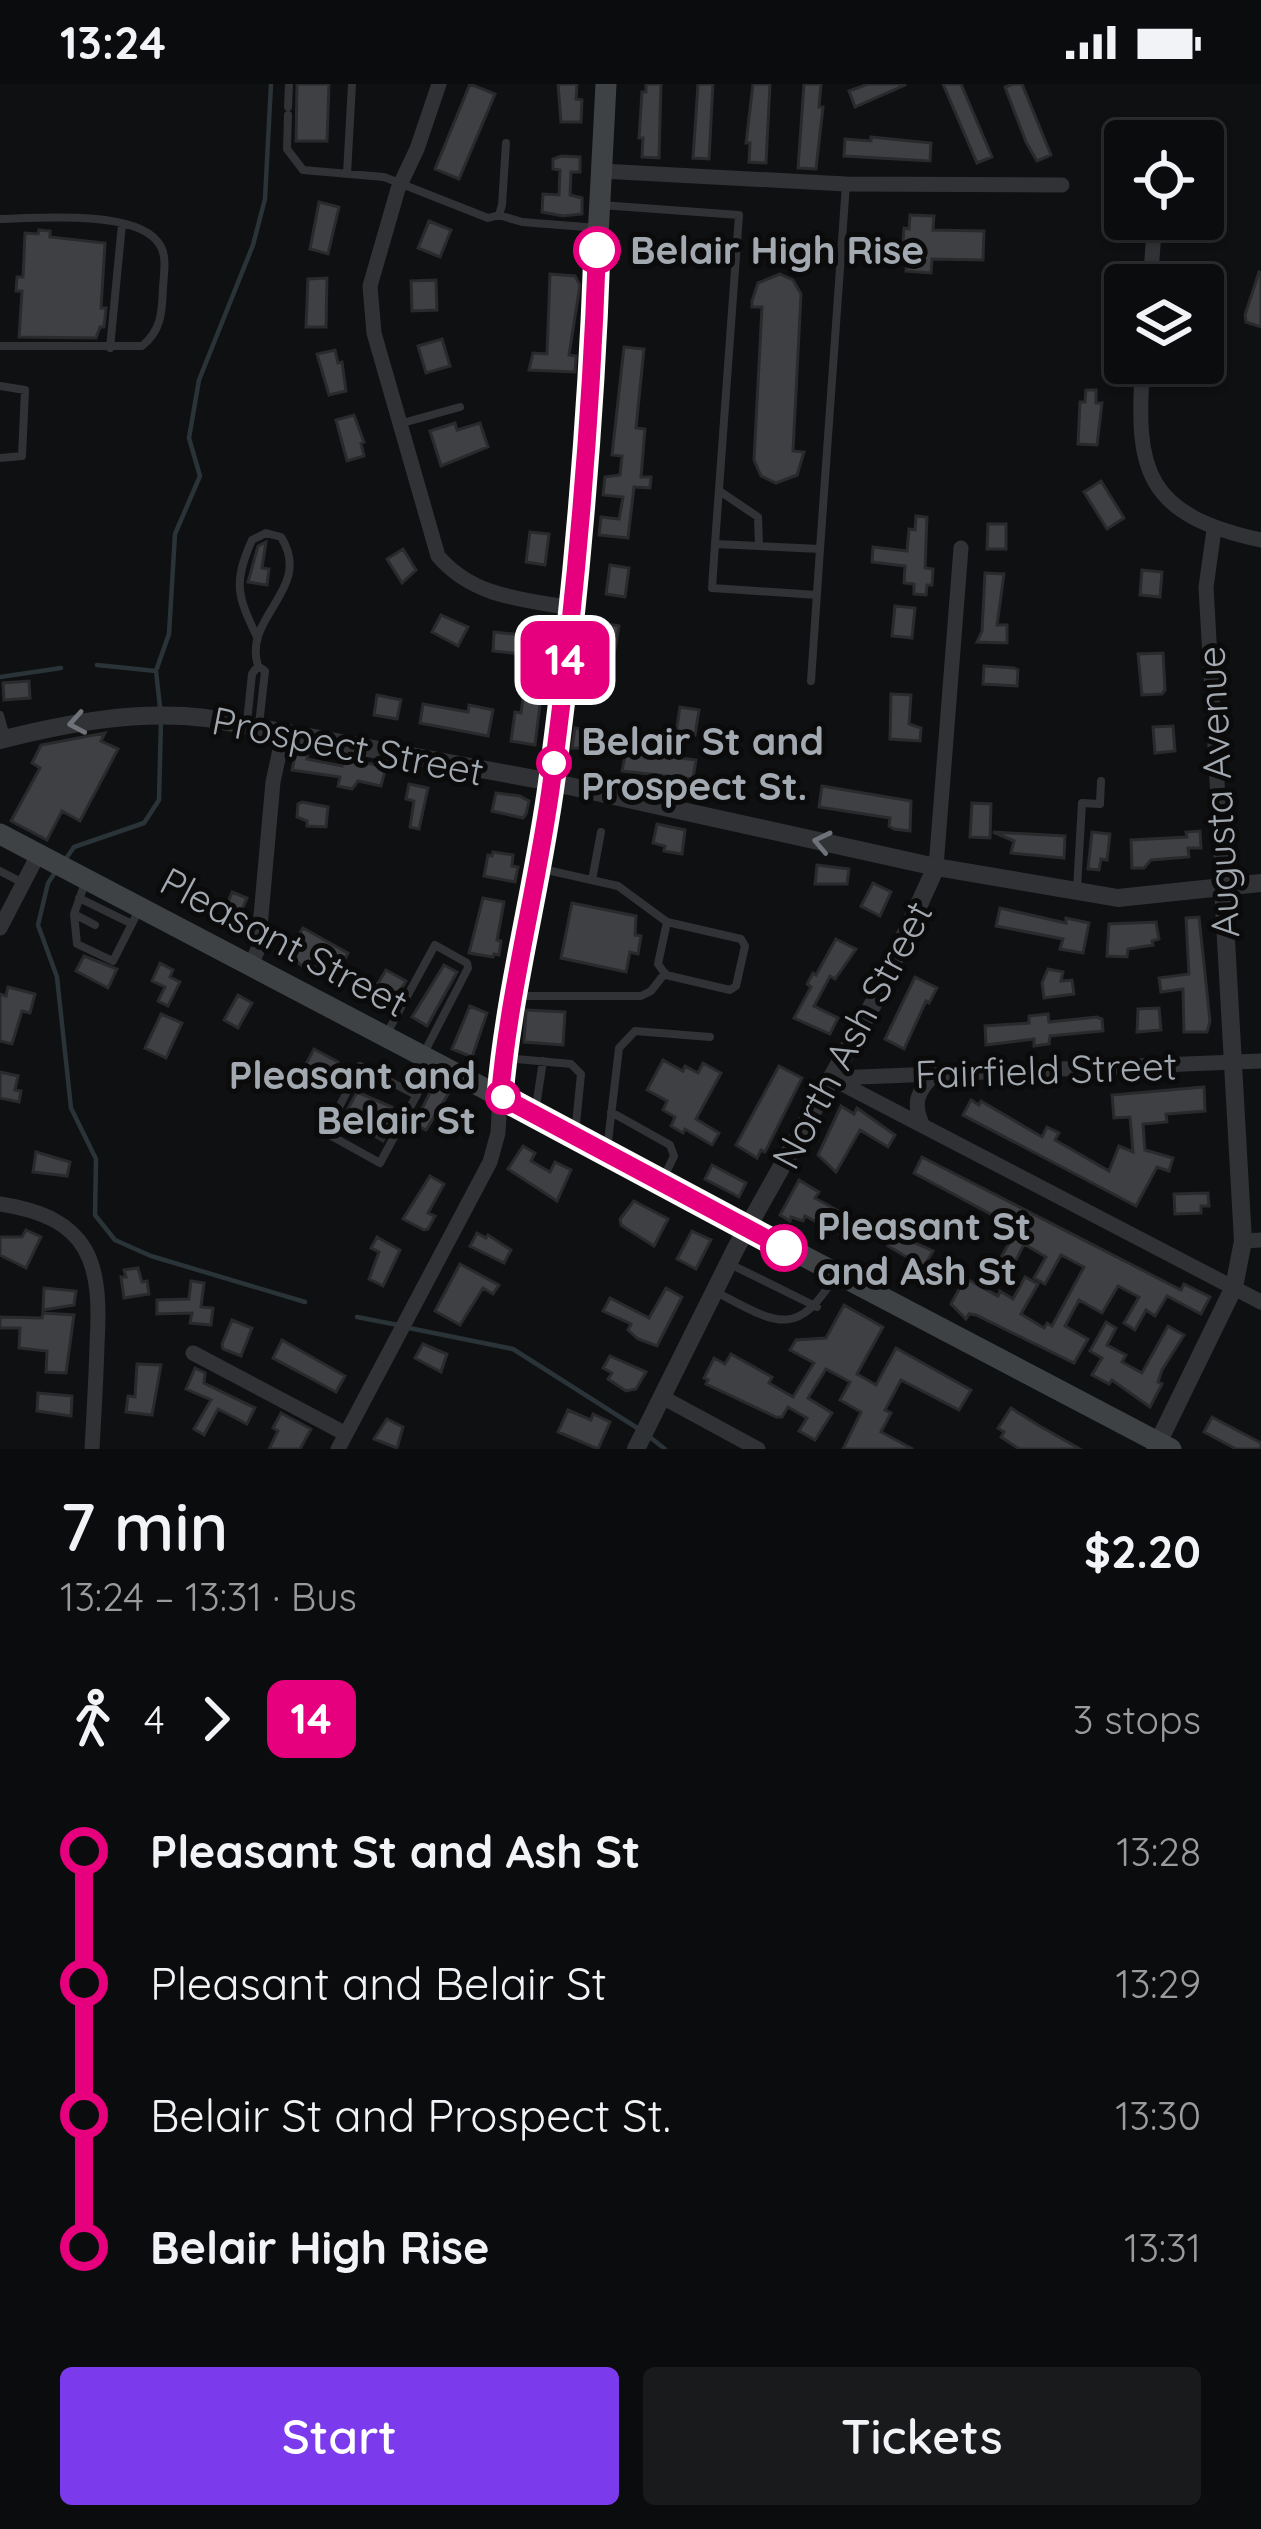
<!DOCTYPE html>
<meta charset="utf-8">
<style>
:root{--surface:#0b0c0d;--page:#191a1b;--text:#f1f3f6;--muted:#9a9b9d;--line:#2b2c2e;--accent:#7c3aed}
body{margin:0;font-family:Quicksand,sans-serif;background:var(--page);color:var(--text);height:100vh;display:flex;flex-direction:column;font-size:45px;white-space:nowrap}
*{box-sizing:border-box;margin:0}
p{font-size:39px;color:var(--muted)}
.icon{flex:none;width:66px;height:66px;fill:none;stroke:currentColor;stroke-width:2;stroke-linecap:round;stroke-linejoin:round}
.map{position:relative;height:1365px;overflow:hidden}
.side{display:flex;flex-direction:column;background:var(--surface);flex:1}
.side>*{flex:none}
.badge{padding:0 24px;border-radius:18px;font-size:42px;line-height:78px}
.tools{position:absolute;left:1104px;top:36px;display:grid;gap:24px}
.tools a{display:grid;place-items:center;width:120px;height:120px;border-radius:12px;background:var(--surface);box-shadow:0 3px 9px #0004,0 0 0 3px var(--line);font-size:60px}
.map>.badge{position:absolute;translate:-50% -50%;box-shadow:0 0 0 6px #fff}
.legs{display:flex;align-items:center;gap:18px;height:132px;padding:0 60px;font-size:39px}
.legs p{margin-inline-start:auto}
.summary{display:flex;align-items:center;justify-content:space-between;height:204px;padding:0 60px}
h1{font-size:66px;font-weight:600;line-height:90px}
.action{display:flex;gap:24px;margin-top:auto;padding:24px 60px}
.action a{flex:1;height:138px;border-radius:12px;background:var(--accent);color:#fff;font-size:48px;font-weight:600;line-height:138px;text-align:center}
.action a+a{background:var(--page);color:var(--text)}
ul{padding:0 60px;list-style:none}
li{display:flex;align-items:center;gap:42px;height:132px;font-size:45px}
li i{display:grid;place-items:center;width:18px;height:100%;margin:0 15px;background:currentColor}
li i::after{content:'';width:30px;height:30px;margin:-15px;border:9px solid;border-radius:50%;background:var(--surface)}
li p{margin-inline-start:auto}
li:first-child i{background:linear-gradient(#0000 50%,currentColor 0)}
li:last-child i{background:linear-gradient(currentColor 50%,#0000 0)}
.status{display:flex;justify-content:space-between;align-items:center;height:84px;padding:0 60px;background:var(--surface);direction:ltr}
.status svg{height:33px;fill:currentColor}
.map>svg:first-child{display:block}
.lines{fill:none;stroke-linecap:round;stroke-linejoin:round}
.stream{stroke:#2a3438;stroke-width:4.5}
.building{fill:#3f4044;stroke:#2a2a2c;stroke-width:3}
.service{stroke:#313235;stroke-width:8}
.minor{stroke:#313235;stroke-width:15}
.tertiary{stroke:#313235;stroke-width:18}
.secondary{stroke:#3f4245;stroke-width:21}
.oneway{stroke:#6f7379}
.line-1-casing{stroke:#fff;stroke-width:27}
.line-1{stroke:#e6007e;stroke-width:18}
.stop-1-dot{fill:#fff;stroke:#e6007e;stroke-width:6}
.labels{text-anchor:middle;stroke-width:10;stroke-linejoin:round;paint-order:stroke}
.stop-label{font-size:39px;font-weight:bold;fill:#a2a9b0;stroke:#0b0b0c;text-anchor:start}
.street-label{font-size:39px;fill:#a2a9b0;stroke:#0b0b0c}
</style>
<div class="status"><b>13:24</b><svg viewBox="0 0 49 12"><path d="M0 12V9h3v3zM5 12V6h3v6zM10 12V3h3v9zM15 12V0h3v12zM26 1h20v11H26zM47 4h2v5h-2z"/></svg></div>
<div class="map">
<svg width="1261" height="1365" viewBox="0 0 1261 1365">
<rect width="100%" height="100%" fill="#0f1011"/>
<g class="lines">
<path class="stream" d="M97,581L156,587L160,623
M157,584L169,550L175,450L200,392L189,354L199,296L253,161L265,115L271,0
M0,593L61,584
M65,776L74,763L144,739L159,716L161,635
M54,790L48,799L38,841L57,893L71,1024L96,1075L95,1131L115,1156L151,1172L305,1218
M357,1233L398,1241
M409,1244L513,1265L642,1347
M651,1354L665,1365"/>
</g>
<path class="building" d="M297,0H329L327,57H296Z
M470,0L495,10L459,95L435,85Z
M558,0H577L576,15L582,16L581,38H561Z
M646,0H661L659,74L642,73L643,54H639L642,8H646Z
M698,0H713L709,75L693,74Z
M753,0H770L766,79L749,78L750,59H746Z
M804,0H821L819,23H823L816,85L798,84Z
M868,0H905V1L855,23L849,7Z
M943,0H961L992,73L977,79Z
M1013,0H1022L1051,71L1037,77L1026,58L1005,3Z
M871,53L931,59L930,77L844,72L845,55L871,57Z
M561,72L580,73V88H571L570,111L582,114V130L563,132L542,128L543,110L559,111L560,86L553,85V75Z
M319,118L339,123L328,170L310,165Z
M910,131L934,132L933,146L984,147L983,176L932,175L931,189L906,187L907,174H902L904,144L909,145Z
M429,137L451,146L440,173L418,164Z
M39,146L50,147V153L105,159L101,224H106L104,243H100L96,254L19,253L22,207H16L17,193H23L25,149L38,150Z
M1259,188L1261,189V243L1246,238L1245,231Z
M550,190L575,192L580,201L569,271L576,272L575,288L529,286L533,269L547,270Z
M780,190L793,196L801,210L793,367L804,368L797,391L776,399L761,392L754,376L762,223H752V217L758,199Z
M327,194L326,243H306L308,195Z
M436,196L437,226L412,227L411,197Z
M442,255L450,282L426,289L418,262Z
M624,263L644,265L636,344L645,345L641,393H651L650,404L634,403L628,454L599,451L601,433L619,435L623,413L603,411L605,393L620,391L622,372L612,371Z
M335,266L338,279L342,278L346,307L329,311L317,270Z
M1086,306H1096V319H1102L1097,361L1078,360L1080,318H1085Z
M354,331L364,358L361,359L364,372L347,377L336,336Z
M455,339L457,346L480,339L488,363L441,382L430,347Z
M1101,397L1124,434L1107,445L1084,408Z
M916,432L927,433L925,484L933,485L932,501H927L926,511L914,510V500L904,499L905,482L872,478L873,463L907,467L909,445L915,446Z
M988,440H1006V465H987Z
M530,448L549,450L545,481L526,478Z
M266,458L262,484L269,485L267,501L248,498L258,462Z
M403,465L416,486L402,499L387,475Z
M610,481L629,484L625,513L606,510Z
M1142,486L1162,488L1160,513L1140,511Z
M985,489L1004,490L997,541H1007V559L977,558L982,547Z
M895,522L915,524L912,554L892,552Z
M441,531L468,543L458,562L432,548Z
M601,539L619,542L614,570L595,566Z
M494,548L523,551L521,570L493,567Z
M1163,569L1165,606L1162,610L1142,611L1138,570Z
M984,582L1014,584L1018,586L1017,602L983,600Z
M29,597L30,614L4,616L3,599Z
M525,601L542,604L535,661L511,657L515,628L521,629Z
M891,610L911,611L909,640L921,644L920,657L890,655Z
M377,611L401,616L397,635L374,631Z
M423,620L468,628L469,621L493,626L488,652L420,639Z
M680,623L699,626L695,651L676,649Z
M1173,642L1175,667L1155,669L1153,643Z
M575,644L601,648L599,665L572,664Z
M105,649L101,657L118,665L80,737L62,727L47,756L11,737L40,684L32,679L41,661Z
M296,667L308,669L307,675L342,682L343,674L386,683L381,702L358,697L352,705L338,702L340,693L292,686Z
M626,667L696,676L693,695L622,687Z
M409,700L428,704L419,745L410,743L414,717L406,715Z
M822,702L911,717L910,747L894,745L889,742L890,734L819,723Z
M496,709L520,712L529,717L526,730L523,734L492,727Z
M302,718L328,723L326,743L307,742V737L297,733L298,720Z
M972,719L991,720L990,754L970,753Z
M657,740L685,746L682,770L664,767L665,762L653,759Z
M1200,747L1201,764H1188L1189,773L1151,776L1144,784H1132L1131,756L1187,753L1186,748Z
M993,748L1065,752L1064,774L1011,769L1014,757Z
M1092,748L1110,750L1107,776L1101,775L1099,786L1088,785Z
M493,768L513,771L512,782L518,783L515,798L484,792L488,771L492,772Z
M817,781L849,785L847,800H815Z
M873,799L891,808L880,832L861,822Z
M232,808L247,814L236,839L222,834Z
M483,814L504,818L497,856L501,857L499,871L494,870L493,873L469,869Z
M572,819L636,832L635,851L641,852L638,870L630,868L626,888L561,874Z
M1000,824L1066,839V834L1089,839L1083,869L1060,865L1063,855L996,842Z
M1199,833L1210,937L1207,948H1184L1183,905L1161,908L1159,894L1189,890L1186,834Z
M1156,838L1159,855L1152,857L1153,861L1128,865L1127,873L1107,872L1109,840Z
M303,844L348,869L335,895L306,880L304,883L282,868L288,857L293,860Z
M836,855L856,865L835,895L830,892L814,922L838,934L830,950L794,934L811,903L807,900L813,889L816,891Z
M84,872L117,885L108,904L76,887Z
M160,879L173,886L170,893L180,898L168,922L158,917L165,903L152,897Z
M444,881L457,888L427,942L412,933Z
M1048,885L1063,888L1061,897L1072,896L1074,910L1044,914L1042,899Z
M386,886L406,897L391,922L371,911Z
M915,893L937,904L929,919L926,917L904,965L885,955Z
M8,903L35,910L30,929L22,927L12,960L0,957V910L6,912Z
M238,911L252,919L238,944L224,936Z
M470,922L487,929L472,973L452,965Z
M1159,924L1161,946L1137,948L1138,925Z
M526,926L565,928L563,961L524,958Z
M161,930L182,939L166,974L145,964Z
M1048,930L1049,938L1097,933L1102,935L1103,947L1050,952L1049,960L1034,962V955L986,961L985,942L1029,939V932Z
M314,965L338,978L330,994L305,982Z
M663,976L683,987L685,982L698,989L703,979L721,989L696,1035L719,1049L712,1061L685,1045L683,1049L671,1042L675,1033L663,1026L667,1017L647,1006Z
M779,982L802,994L765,1068L761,1066L757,1074L736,1061Z
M0,988L18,992L15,1006L21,1007L19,1018L0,1014Z
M435,999L450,1007L426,1046L414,1040Z
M1204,1003L1205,1027L1166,1030L1167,1038L1143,1040L1145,1066L1173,1074L1169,1087L1157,1083L1136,1122L963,1031L971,1016L979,1021L981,1017L1042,1053L1047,1043L1059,1049L1055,1056L1109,1087L1119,1062L1133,1068L1130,1033L1114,1034L1112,1011Z
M357,1008L392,1023L390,1027L397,1031L383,1057L343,1034Z
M841,1022L854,1030L857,1024L895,1051L888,1063L860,1046L836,1088L818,1071Z
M523,1062L535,1069L531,1077L550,1088L555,1078L571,1086L557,1117L508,1085Z
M36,1068L70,1078L67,1092L33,1088Z
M922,1073L1181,1206L1184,1200L1210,1213L1201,1230L1167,1212L1155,1232L1146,1226L1135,1246L1124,1239L1139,1213L1118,1202L1102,1229L1079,1216L1065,1242L1088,1255L1074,1279L976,1231L969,1230L966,1235L951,1220L965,1194L998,1212L1000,1207L1013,1215L1025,1193L1038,1200L1021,1230L1044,1244L1047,1239L1052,1242L1084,1183L1061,1171L1045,1200L1034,1194L1046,1173L1024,1160L1013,1182L1000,1175L1015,1149L994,1138L996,1133L914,1089Z
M712,1081L746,1099L739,1113L705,1095Z
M430,1092L444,1100L428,1129L435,1132L428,1145L424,1146L403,1135Z
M799,1096L819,1108L815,1114L853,1135L844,1152L805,1132L803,1137L791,1133L790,1137L780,1131Z
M1208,1109L1209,1122H1201V1129L1175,1130L1174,1110Z
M634,1117L668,1135L654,1162L621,1141L620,1135Z
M26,1146L41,1153L26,1184L0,1171V1153H22Z
M692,1147L711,1156L696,1185L677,1175Z
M477,1149L486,1154L488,1151L511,1166L504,1179L470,1162Z
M895,1150L933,1167L924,1183L888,1162Z
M377,1153L400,1166L383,1202L369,1195L379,1168L371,1164Z
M460,1180L499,1201L493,1210L483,1204L460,1241L435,1227Z
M138,1184L142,1198L147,1197L149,1210L124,1214L121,1193H126L124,1186Z
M191,1197L204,1199L201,1223L213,1224L211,1241L190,1239L192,1229L157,1230V1216L189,1215Z
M44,1204L76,1207L74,1221L43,1226Z
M666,1204L682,1213L657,1262L638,1255L628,1246L631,1240L603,1227L610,1214L649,1234Z
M844,1221L883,1243L857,1290L876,1301L896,1264L971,1306L959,1326L901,1296L885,1326L891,1329L881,1348L913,1365H843L861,1328L840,1316L850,1298L826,1285L808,1314L832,1329L815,1356L799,1347L807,1334L788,1323L782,1333H776L706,1300L708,1296L704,1294L714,1274L725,1280L731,1270L772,1293L769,1299L793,1313L814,1279L790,1266L796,1256L826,1254Z
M43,1229L74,1231L66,1289L46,1288L47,1267L19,1264L20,1244H0V1233L42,1234Z
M232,1236L252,1244L241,1272L223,1265L222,1260Z
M1106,1238L1116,1244L1107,1261L1126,1271L1122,1278L1142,1289L1168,1242L1184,1251L1162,1286L1158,1298L1162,1300L1150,1323L1112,1296L1109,1300L1092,1291L1102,1274L1090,1267Z
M282,1256L345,1292L336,1308L273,1274Z
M423,1260L447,1270L441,1288L415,1274Z
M610,1272L646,1288L636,1305L626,1307L608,1295L612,1289L603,1284Z
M137,1280L161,1281L152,1331L126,1328L128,1312L135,1313Z
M195,1284L205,1289L204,1299L255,1324L247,1340L218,1325L204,1351L194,1345L211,1316L186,1305Z
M38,1309L72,1312L71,1332L37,1327Z
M1011,1324L1038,1341L1080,1365H1019L1001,1353L1004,1348L998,1344Z
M568,1326L591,1336L593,1330L610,1338L598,1365L558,1348Z
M281,1329L311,1345L300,1365H269L278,1347L273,1344Z
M1212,1333L1261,1359V1365H1236L1204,1348Z
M387,1335L403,1343L397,1364L374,1355Z"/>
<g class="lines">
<path class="service" d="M288,23L289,0
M288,31L287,65L303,86L384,93L488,134L499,131L502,121L506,59
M347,90L352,0
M601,121L739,131L715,460L820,465L846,100
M499,131L522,138L598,144
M0,135C37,134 132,126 157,157C168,169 164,188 163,203C162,227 162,246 142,262H0
M110,264L122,140
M0,302L25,306L22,372L0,374
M399,340L460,323
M721,408L758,433L759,462
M715,460L712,504L817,511
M258,582L265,587L259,641
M811,597L820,465
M0,631L6,653
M247,638L252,590L258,582C242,532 314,505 281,453L266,449L252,456C233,499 237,511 257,553
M538,784L618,802L667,838L741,855L745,862L736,902L730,906L666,891L658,880L667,838
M0,787L23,799
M86,796L74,830L77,860L113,877L140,824
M592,796L601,748
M1077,805L1082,719L1100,720L1101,697
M79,814L132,840
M74,830L95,841
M520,912H641L651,907L665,889
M386,951L435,861L467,879L468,884L423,971
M505,974L571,980L581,990L575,1050
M416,1011L360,982L326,1049L380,1079L434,979
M611,1028L670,1061L674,1072L662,1097
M535,1029L543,977
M607,1066L619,964L635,947L710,953
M732,1181L817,1223
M716,1208C774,1238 796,1257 835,1192"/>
<path class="minor" d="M439,0L417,65L398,105L370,202L374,249L438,472C473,513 521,515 571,524
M1162,57L1163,44
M601,87L846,100L1062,101
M1150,201L1155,135
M1143,279C1134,389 1147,431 1261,456
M1214,446L1206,503L1223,803
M936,783L961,464
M0,844L39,769
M251,881L258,865L273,698L284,647
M831,994L1261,1218
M834,994L1261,977
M923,1042C912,1019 917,1007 935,990
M0,1120C91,1134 102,1178 97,1261C96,1296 94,1330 92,1365
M1243,1157L1261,1156
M193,1269L346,1350
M662,1313L758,1365
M338,1365L490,1078L498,1049L500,1011"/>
<path class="tertiary" d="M0,656C68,639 135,626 206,634L551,698L936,783L1118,814L1261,799
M636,1365L736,1164L877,913L936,783
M1155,1365L1234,1203L1243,1157L1223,803"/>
<path class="secondary" d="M0,750L1171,1365
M500,1011C510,906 537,803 551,698C583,466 594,233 606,0"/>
</g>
<defs><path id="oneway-chevron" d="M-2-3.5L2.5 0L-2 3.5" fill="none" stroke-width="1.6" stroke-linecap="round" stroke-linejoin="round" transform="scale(3)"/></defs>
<g class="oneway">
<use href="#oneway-chevron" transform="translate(77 639) rotate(170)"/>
<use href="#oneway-chevron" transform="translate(822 758) rotate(-168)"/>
</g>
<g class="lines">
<defs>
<path id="line-1" d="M597,166C591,343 575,520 552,695C538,802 509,905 500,1012L784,1164"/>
</defs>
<use href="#line-1" class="line-1-casing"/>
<use href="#line-1" class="line-1"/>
</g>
<g class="stop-1-dot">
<circle cx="597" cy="166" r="21"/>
<circle cx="554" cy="679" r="15"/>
<circle cx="503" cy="1013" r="15"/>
<circle cx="784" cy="1164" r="21"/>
</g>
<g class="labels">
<g class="stop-label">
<text x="630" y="180">Belair High Rise</text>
<text x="581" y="671">Belair St and<tspan x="581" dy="45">Prospect St.</tspan></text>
<text x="476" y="1005" text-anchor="end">Pleasant and<tspan x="476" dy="45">Belair St</tspan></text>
<text x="817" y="1156">Pleasant St<tspan x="817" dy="45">and Ash St</tspan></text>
</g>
<g class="street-label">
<text transform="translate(348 662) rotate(11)" y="14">Prospect Street</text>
<text transform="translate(1218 708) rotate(-93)" y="14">Augusta Avenue</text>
<text transform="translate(284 858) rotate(28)" y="14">Pleasant Street</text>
<text transform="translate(852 951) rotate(-62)" y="14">North Ash Street</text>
<text transform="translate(1046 986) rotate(-2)" y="14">Fairfield Street</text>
</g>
</g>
</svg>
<div class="tools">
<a><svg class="icon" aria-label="locate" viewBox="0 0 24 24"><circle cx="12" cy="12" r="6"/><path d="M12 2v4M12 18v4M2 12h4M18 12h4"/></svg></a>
<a><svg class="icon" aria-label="layers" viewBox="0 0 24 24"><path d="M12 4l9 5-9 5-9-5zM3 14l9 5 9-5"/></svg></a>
</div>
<b class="badge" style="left:565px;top:576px;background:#e6007e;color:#fff">14</b>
</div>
<section class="side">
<div class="summary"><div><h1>7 min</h1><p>13:24 – 13:31 · Bus</p></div><b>$2.20</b></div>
<div class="legs"><svg class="icon" aria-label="walk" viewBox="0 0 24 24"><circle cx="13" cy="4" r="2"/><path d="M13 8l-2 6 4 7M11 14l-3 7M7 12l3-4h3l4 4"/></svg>4<svg class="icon" aria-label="forward" viewBox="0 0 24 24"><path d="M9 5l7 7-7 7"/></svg><b class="badge" style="background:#e6007e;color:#fff">14</b><p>3 stops</p></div>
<ul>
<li><i style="color:#e6007e"></i><b>Pleasant St and Ash St</b><p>13:28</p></li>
<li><i style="color:#e6007e"></i><span>Pleasant and Belair St</span><p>13:29</p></li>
<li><i style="color:#e6007e"></i><span>Belair St and Prospect St.</span><p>13:30</p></li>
<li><i style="color:#e6007e"></i><b>Belair High Rise</b><p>13:31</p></li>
</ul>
<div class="action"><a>Start</a><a>Tickets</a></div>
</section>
